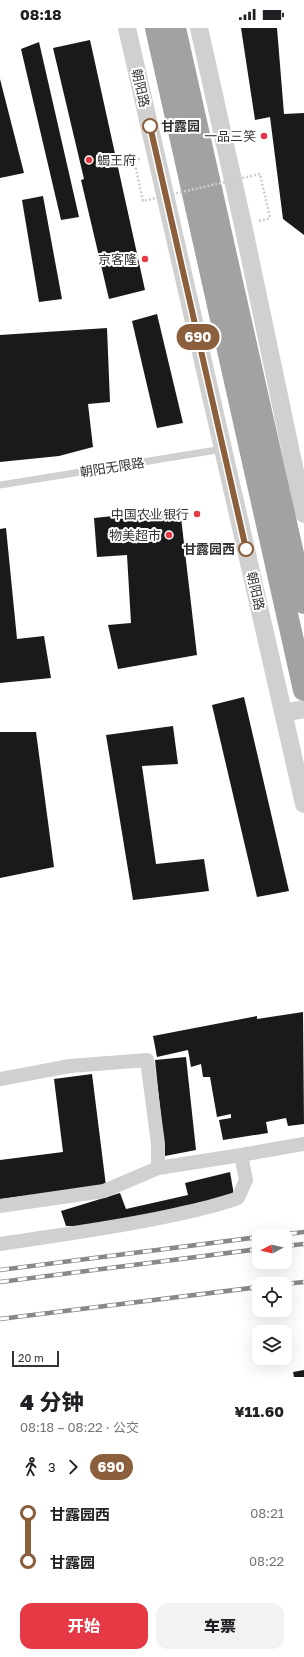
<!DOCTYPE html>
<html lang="zh">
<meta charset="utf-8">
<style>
:root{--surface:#fff;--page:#f2f2f2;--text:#202124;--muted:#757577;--accent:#e63946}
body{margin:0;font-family:"Golos Text","Noto Sans SC",sans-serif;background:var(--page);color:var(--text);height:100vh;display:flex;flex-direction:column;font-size:15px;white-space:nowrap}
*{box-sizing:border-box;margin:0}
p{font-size:13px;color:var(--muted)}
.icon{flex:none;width:22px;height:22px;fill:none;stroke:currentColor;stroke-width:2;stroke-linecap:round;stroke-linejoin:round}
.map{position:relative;height:1349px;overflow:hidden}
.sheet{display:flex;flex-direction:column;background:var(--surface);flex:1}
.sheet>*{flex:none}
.badge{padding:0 8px;border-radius:13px;font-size:14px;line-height:26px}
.needle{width:26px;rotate:263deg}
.buttons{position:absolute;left:252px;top:1201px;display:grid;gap:8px}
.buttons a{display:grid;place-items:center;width:40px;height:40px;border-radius:8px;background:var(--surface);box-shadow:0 4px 16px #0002;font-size:20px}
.scale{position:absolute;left:12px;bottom:10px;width:47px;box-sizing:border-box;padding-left:4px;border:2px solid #333;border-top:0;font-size:11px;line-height:14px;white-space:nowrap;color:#333;-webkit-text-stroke:3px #fff;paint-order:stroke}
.map>.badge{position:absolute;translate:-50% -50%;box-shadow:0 0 0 2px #fff}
.legs{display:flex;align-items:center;gap:6px;height:44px;padding:0 20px;font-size:13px}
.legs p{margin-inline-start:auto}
.headline{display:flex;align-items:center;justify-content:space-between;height:68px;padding:0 20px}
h1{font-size:22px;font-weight:800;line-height:30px}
.action{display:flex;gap:8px;margin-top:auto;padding:8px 20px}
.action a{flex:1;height:46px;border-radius:12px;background:var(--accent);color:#fff;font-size:16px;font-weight:800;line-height:46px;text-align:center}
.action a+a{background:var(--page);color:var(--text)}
ul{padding:0 20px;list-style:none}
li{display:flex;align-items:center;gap:14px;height:48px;font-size:15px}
li i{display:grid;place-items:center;width:6px;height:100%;margin:0 5px;background:currentColor}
li i::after{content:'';width:10px;height:10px;margin:-5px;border:3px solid;border-radius:50%;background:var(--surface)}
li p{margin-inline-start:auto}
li:first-child i{background:linear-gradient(#0000 50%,currentColor 0)}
li:last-child i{background:linear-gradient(currentColor 50%,#0000 0)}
.status{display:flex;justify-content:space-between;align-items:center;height:28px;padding:0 20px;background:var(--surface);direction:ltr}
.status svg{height:11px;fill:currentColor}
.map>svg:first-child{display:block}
.building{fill:#1a1a1a}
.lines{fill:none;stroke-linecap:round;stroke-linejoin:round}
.path{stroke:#cdcdcd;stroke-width:2.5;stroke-dasharray:2 2;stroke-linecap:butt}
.service{stroke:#d0d0d0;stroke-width:7}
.minor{stroke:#d0d0d0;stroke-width:14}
.tertiary{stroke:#d0d0d0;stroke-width:18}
.trunk{stroke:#a2a2a2;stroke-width:22}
.rail-casing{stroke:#888;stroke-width:4.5}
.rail{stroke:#fff;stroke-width:3;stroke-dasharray:9;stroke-linecap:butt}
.path-bridge{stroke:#cdcdcd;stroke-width:2.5;stroke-dasharray:2 2;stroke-linecap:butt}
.line-1-casing{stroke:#fff;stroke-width:9}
.line-1{stroke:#8b5e3c;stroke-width:6}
.stop-1-dot{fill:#fff;stroke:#8b5e3c;stroke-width:2}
.poi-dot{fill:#e63946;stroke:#fff;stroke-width:1.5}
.labels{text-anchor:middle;stroke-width:4;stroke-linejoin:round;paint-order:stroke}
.street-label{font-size:13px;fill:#333;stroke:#fff}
.stop-label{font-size:13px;font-weight:bold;fill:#333;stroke:#fff;text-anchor:start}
.poi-label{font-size:13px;fill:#333;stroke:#fff;text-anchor:end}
</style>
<div class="status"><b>08:18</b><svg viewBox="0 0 49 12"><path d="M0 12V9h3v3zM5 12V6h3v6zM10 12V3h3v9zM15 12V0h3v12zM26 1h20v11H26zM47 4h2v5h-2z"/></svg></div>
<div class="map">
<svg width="304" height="1349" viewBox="0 0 304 1349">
<rect width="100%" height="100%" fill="#fff"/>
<path class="building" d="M241,0H277L284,86L304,85V207L283,191L270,89L255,92Z
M90,12L145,262L109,271L81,152L84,151L53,20Z
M39,14L79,189L61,192L21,21Z
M0,51L24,145L0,150Z
M43,168L62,271L39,274L22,172Z
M157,286L183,395L157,400L132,293Z
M107,300L110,374L88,376L93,419L59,428L0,434V307Z
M180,481L197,627L118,641L108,597L131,595L127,527L97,529L94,490Z
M6,500L17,611L44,608L51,650L0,655V501Z
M244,669L289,863L257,869L212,677Z
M173,698L178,736L142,738L156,836L204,831L209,863L133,872L106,707Z
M0,704H36L54,839L0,850Z
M303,984L304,1096L288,1098L286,1090L266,1094L268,1105L223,1112L219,1092L231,1090V1086L217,1089L210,1049H203L201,1036L191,1039L188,1022L157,1029L153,1008L257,988V991Z
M186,1029L196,1122L165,1128L155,1032Z
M92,1046L106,1158L0,1171V1132L63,1124L54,1051Z
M230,1144L234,1167L147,1187L81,1198H66L61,1183L120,1165L126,1181L188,1167L185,1155Z
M304,1342V1349H294L293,1344Z"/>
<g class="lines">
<path class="path" d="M134,132L140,131
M259,193L270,190"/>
<path class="service" d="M0,457L223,421"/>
<path class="minor" d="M0,1051L70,1038L147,1032L158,1116V1140L241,1127
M0,1178L104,1163L158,1140
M0,1216C58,1207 116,1200 174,1187C196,1182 217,1178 238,1170L246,1152L241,1127L304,1116"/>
<path class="tertiary" d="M127,0L304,776
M199,0L243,197L304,486
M283,685L304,681"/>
<path class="trunk" d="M156,0L304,662
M175,0L304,575"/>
<defs>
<path id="rail" d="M270,1208L304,1204
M285,1218L304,1216
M0,1242L259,1209
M0,1254L259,1221
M285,1256L304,1254
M0,1291L259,1259"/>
</defs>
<use href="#rail" class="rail-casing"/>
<use href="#rail" class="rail"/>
<path class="path-bridge" d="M134,132L143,173L260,146L270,190"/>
</g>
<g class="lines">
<defs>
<path id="line-1" d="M150,98L246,521"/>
</defs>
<use href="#line-1" class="line-1-casing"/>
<use href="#line-1" class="line-1"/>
</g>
<g class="stop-1-dot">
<circle cx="150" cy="98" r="7"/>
<circle cx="246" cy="521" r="7"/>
</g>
<g class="poi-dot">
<circle cx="264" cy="108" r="4"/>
<circle cx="89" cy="132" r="4"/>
<circle cx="145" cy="231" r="4"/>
<circle cx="197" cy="486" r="4"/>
<circle cx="169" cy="507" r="4"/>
</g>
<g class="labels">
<g class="street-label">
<text transform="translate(141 60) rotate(77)" y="5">朝阳路</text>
<text transform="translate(112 439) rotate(-9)" y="5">朝阳无限路</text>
<text transform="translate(256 563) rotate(77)" y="5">朝阳路</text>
</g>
<g class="stop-label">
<text x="161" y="103">甘露园</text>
<text x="235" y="526" text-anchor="end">甘露园西</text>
</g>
<g class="poi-label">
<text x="256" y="113">一品三笑</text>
<text x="97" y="137" text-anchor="start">蝎王府</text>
<text x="137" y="236">京客隆</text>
<text x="189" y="491">中国农业银行</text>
<text x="161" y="512">物美超市</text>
</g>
</g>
</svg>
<div class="buttons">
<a><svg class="needle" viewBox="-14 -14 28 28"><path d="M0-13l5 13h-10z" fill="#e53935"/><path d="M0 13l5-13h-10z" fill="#757577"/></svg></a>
<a><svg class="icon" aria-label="locate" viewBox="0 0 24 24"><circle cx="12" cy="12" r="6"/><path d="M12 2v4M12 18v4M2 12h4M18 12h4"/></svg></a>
<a><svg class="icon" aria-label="layers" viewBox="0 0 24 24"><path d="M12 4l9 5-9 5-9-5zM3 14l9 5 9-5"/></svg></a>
</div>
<div class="scale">20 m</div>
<b class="badge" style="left:198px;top:309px;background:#8b5e3c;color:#fff">690</b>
</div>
<section class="sheet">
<div class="headline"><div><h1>4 分钟</h1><p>08:18 – 08:22 · 公交</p></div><b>¥11.60</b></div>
<div class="legs"><svg class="icon" aria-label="walk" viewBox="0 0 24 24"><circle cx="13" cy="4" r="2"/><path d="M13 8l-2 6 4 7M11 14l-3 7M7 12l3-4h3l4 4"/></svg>3<svg class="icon" aria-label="forward" viewBox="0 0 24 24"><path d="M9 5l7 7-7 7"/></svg><b class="badge" style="background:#8b5e3c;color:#fff">690</b></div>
<ul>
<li><i style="color:#8b5e3c"></i><b>甘露园西</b><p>08:21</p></li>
<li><i style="color:#8b5e3c"></i><b>甘露园</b><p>08:22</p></li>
</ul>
<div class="action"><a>开始</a><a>车票</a></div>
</section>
